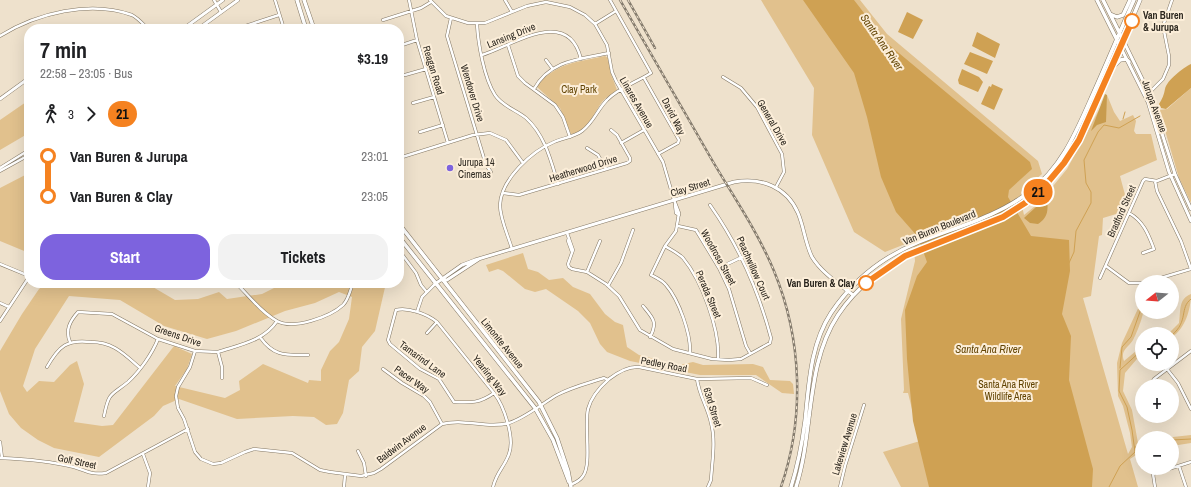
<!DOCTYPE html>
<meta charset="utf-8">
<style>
:root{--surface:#fff;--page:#f2f2f2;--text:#202124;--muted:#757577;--accent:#7d63de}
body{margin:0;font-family:"Archivo Narrow",sans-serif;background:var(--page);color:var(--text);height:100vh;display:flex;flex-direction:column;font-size:15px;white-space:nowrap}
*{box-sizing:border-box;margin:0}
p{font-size:13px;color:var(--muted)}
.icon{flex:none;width:22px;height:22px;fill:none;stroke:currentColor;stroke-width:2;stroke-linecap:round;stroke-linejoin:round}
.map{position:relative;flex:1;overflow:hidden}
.sheet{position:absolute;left:24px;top:24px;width:380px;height:264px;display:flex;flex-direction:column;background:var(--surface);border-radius:16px;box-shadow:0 4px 16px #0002}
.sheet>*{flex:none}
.badge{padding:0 8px;border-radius:13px;font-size:14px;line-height:26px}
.needle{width:26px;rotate:253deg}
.controls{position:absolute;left:1135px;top:275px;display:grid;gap:8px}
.controls a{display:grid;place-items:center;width:44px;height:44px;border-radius:50%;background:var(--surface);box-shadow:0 4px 16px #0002;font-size:20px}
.map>.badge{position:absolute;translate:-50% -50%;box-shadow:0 0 0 2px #fff}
.legs{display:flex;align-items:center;gap:6px;height:44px;padding:0 16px;font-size:13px}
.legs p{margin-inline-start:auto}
.headline{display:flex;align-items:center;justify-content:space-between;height:68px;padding:0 16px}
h1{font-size:22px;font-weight:700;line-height:30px}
.cta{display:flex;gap:8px;margin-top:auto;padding:8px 16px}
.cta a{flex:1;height:46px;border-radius:16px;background:var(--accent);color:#fff;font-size:16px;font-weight:700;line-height:46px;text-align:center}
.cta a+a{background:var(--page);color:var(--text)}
ul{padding:0 16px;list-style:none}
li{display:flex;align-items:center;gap:14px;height:40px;font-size:15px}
li i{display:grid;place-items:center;width:6px;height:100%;margin:0 5px;background:currentColor}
li i::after{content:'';width:10px;height:10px;margin:-5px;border:3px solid;border-radius:50%;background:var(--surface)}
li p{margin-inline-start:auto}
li:first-child i{background:linear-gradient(#0000 50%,currentColor 0)}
li:last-child i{background:linear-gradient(currentColor 50%,#0000 0)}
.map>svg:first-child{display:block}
.green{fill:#e1c18d;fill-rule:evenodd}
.forest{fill:#c89b4d}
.water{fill:#cfa153}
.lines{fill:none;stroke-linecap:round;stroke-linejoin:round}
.stream{stroke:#cfa153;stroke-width:1}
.street-casing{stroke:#847865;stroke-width:3.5}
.secondary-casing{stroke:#847865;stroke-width:4}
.primary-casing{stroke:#847865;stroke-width:4.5}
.street{stroke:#fff;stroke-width:2.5}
.secondary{stroke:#fff;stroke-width:3}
.primary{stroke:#fff;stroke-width:3.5}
.rail-casing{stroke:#847b6d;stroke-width:2.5}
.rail{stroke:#fceed9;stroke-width:1;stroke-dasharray:3;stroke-linecap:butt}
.line-1-casing{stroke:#fff;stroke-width:9}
.line-1{stroke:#f58220;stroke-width:6}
.stop-1-dot{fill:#fff;stroke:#f58220;stroke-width:2}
.poi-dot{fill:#7d63de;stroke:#fceed9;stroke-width:1.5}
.labels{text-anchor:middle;stroke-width:4;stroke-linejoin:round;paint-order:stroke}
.stop-label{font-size:10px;font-weight:bold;fill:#2a251d;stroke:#fceed9;text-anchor:start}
.street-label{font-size:10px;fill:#2a251d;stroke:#fceed9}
.park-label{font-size:10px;fill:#604200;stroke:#fceed9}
.poi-label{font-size:10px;fill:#2a251d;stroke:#fceed9;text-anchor:start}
.water-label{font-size:11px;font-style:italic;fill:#634403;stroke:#fceed9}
</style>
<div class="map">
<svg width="1191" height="487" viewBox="0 0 1191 487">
<rect width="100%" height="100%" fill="#eee1cc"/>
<path class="green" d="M761,0H860L887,34L1038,161L1042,174L1021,192V202L1024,215L1040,202L1067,169L1107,95L1114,112L1120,121L1133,115L1136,121L1134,131L1136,134H1151L1157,160L1120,176L1128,206L1126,211L1103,218L1102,235L1099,236L1091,296L1083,298L1128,454L1132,447L1130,433L1123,406L1118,396L1117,363L1122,343L1142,300C1142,304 1143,310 1143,312C1143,317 1136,335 1133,340C1128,348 1120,350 1124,361L1142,346V353L1125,373L1123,391L1132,410L1138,443L1142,445V451L1130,459L1138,487H901L883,452L920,441L908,393H903L904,390L901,319L915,261L913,241L885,252L854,232L812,135L814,88Z
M605,56L608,58L611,74L617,90C612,94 606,97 602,102C593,114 588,132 571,134L560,108L537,87C553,63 579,62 605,56Z
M1191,88V203L1179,178L1159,110L1167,109Z
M29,100V133L0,150V120Z
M29,173V253L0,241V188Z
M523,253L528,269L538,272L549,280L563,278L573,287L590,294L605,314L615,322L623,325L627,347L639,355L679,365L693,362L703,365L753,364L763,367L770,380L790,381L793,384L794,394L782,393L756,375H700L630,361L607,352L600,344L590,323L578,311L546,289L535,292L525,289L503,271L498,269L489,272L486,265Z
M46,283H146L175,300L198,299L219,292L227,299L262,294L284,283H386L375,331L362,347L359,371L349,380L343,413L337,424L326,425L314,417L293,416L237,419L179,399L163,406L154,416L99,457L54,448L38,440L21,428L9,414L0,391V351L22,314L39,289ZM339,292L352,297L349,319L339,342L330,351L321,370V381L309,380L308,383L263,364L239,381L240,390L225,398L175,386L187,369L192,354L174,346L113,425L102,426L74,422L84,384L77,361L70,365L54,382L39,381L27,392L23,386L35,349L69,296L120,300L164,326L207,339L236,331L285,311L315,303Z
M1191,294C1191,309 1185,329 1172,337V334H1168L1179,323C1181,311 1178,299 1191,294Z
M1191,435V443L1172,446V438H1164Z"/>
<path class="forest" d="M1105,94L1107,95L1106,122L1097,125L1091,131Z
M1047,197C1048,209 1049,217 1038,224L1030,223L1024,218Z"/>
<path class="water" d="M803,0H854L888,44L1030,162L1032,169L1009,190L1008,197L1031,236L1069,240L1070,271L1062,314L1071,336L1069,380L1093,469L1092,487H929L913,421L907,359L905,310L917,276L927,262L918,237L896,212L881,177L867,117L854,73Z
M907,12L923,20L913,39L898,32Z
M977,32L1000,44L995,58L972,46Z
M970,52L993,61L987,74L964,64Z
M1191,64V88L1166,109L1161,108L1159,104C1162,99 1164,95 1165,89C1167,80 1183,68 1191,64Z
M962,69L979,77L983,82L978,92L959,84L958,80Z
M992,84L1003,89L994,110L981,104L989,86L991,87Z"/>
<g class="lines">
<path class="stream" d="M1123,119L1125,112
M1069,263L1074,252L1076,231L1091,203V192L1086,183L1084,160L1098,132L1104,125L1119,128L1140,116
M1172,335C1189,321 1179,308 1191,299
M1120,368L1122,347L1131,337L1142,306
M1172,440L1191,439
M1135,447L1142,448
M1109,487L1120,466L1135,452L1132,430L1127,407L1119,391L1120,370L1142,350"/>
<defs>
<path id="street" d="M214,0L221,12
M275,0L284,29
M409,0L417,40L448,143
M430,0L446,16L468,23H485L527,6L546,2L570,7L585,15L595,24L607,45L612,72L616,81L663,162L674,200L679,213L676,231L665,246L651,275C657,278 662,280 666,285C679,300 691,334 690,353
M505,0L512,12
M451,18L447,36L486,165L491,172
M383,20L421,8L431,2
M477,24C478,43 484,78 495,95C502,106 516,110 526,118C545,135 551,161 558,184
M595,24L616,11
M236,29L279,15
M0,36C37,13 90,0 132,15C138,18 143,24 148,29
M508,45L518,76L525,83L555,105L563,117L570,137
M399,46L417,40
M482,55C512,46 568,5 581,59
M546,60L552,68
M405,75L426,69
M723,77L741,88L757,107L782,154L784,172L776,187
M644,78L679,140L678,143L658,154
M534,89C550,60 580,59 609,53
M1149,93L1163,79L1169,65V56L1163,26L1172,0
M413,103L434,97
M420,132L443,125
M621,143L644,130
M587,148L598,155L606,169
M399,158L473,135L490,133L506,140L523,163
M0,168L29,150
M0,171L29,155
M1155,181L1157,191L1181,241L1191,269
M503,193L519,195L627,163L630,161V158L617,135L611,130
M675,205L676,213L679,215
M1129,213C1143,221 1148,233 1154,249L1143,253
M678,226L696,230L719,268L729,289L746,346L750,353
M567,233L573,250L568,264L569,267L572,269L587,272L606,284L619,296L640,330L673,349L712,359L729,360L741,359L770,343L771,338C758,289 739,246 710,205
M569,238L568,241L572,252
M665,246C671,250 678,253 683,258C702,281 720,330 718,359
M512,249C508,235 500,219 500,205C501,179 532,151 554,142C563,138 574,137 582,131C594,122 597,110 607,100C618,88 637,82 651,73L610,0
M401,253L416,273L421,285L426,291
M399,259L404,257
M0,264L29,276
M1106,266L1129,283H1142
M719,268L742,257
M587,272L600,241
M1100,278L1143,181L1145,179L1157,181L1175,174
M1147,282L1191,269
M189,283H190
M236,283C249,296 261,312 277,321C293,330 330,317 343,305C349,299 350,290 353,283
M608,286L621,263L633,230
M0,303L9,307
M643,306C653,318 658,322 650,337
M417,312L422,297L435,284
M0,321L29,277
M427,333L437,322
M260,337C274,357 286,355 308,355
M70,342C65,330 70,321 78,312L112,314L158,339L195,351L218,352C239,345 264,341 277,321
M195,351L190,367L178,387L176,396L178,408L184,419L195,452L201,459L213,464L221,463L245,452L254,449L292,453L320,470L330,472L361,476L374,473L381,469L442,424C464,418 487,429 509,423C525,418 543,403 557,395C572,387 589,383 604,378L608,380
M218,352L222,367V378
M47,367C59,346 67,339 91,342C100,342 108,344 115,348C124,353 132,361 139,367
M383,369L402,383L424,396L430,402L442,424
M1167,369L1178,383L1191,409
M697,379C699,395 708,408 711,423C716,441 712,462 711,480L708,487
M1150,386L1154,379L1191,351
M104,416C109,391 111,396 128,382C140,371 152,354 158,339
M0,442L2,458
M358,451L364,463L366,476
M143,454L150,473L148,487
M0,458C25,459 49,461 74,467C88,471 90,475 106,473L188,429
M1179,466L1186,487
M570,485C575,483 580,481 583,476C592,464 584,426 588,409C591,397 600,387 609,379C618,372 628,366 639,367L697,379L751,378L767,385
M344,487L345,475
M493,487C497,471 504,468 509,454C515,438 504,406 494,393L437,322C427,314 408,307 396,310L388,340L390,344L420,369L439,379L454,402C471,403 480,403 494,393
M840,487L845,466L864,405
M1155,487L1153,474L1191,462"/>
<path id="secondary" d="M183,29L223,0
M198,29L238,0
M1123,40L1149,93L1175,174L1191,209
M1120,46L1148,102L1169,172L1191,221
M0,99L29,78
M442,280H447L479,259
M435,284L462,265L475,260L734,182C761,177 787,187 798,213C804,227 805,243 812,257C821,272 839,284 853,295"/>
<path id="primary" d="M297,0L306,29
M304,0L314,29
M1097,0L1120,46
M1103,0L1123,40
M1110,14L1117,17L1123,15L1130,0
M1111,69L1120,60L1126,59L1129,62
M399,224L539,402L557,438L568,471L571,487
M399,237L535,408L553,440L569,482
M791,487C798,465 802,444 805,421C809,385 810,345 831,313C853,280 882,257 919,242C956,227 997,217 1029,192C1062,168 1077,130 1093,94C1107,63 1120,31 1134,0
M796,487C814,431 805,365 838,315C856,288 884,265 914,252C951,235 991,227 1025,203C1065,174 1083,131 1102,88C1115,59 1128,29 1140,0"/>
</defs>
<use href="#street" class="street-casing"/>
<use href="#secondary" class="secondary-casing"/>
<use href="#primary" class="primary-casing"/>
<use href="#street" class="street"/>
<use href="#secondary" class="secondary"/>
<use href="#primary" class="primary"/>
<defs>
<path id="rail" d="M620,0C651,53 681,107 712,160C733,196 758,232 774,271C802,339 805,417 781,487
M628,0L655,48"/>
</defs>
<use href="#rail" class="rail-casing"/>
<use href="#rail" class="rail"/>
</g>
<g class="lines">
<defs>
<path id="line-1" d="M866,283L905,256L1003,217L1025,203L1048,182L1064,163L1079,140L1132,21"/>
</defs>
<use href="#line-1" class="line-1-casing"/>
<use href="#line-1" class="line-1"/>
</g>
<g class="stop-1-dot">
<circle cx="1132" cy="21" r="7"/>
<circle cx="866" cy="283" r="7"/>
</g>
<circle class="poi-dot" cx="450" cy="168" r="4"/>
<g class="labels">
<g class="stop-label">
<text x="1143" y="19">Van Buren<tspan x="1143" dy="12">&amp; Jurupa</tspan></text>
<text x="855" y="287" text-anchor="end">Van Buren &amp; Clay</text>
</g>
<g class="street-label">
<text transform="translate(511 35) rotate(-22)" y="4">Lansing Drive</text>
<text transform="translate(434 70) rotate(73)" y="4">Reagan Road</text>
<text transform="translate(473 93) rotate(73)" y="4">Wendover Drive</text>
<text transform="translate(637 102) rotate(60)" y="4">Linares Avenue</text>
<text transform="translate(1155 106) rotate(70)" y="4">Jurupa Avenue</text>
<text transform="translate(674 116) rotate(63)" y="4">David Way</text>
<text transform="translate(773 122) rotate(60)" y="4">General Drive</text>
<text transform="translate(583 168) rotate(-17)" y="4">Heatherwood Drive</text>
<text transform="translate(690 187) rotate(-17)" y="4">Clay Street</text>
<text transform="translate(1121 211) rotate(-66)" y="4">Bradford Street</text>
<text transform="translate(939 227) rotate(-22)" y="4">Van Buren Boulevard</text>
<text transform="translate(719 257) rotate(61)" y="4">Woodrose Street</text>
<text transform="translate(754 268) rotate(66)" y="4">Peachwillow Court</text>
<text transform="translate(709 294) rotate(67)" y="4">Perada Street</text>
<text transform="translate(178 335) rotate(19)" y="4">Greens Drive</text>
<text transform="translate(503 343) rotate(51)" y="4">Limonite Avenue</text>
<text transform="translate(423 359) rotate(36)" y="4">Tamarind Lane</text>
<text transform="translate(664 364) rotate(11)" y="4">Pedley Road</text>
<text transform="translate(490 375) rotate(52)" y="4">Yearling Way</text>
<text transform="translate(412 379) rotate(35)" y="4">Pacer Way</text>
<text transform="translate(713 407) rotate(73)" y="4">63rd Street</text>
<text transform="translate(401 443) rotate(-37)" y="4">Baldwin Avenue</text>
<text transform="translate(844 444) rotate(-73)" y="4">Lakeview Avenue</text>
<text transform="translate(77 461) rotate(12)" y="4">Golf Street</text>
</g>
<g class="park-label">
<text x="579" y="93">Clay Park</text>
<text x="1008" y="388">Santa Ana River<tspan x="1008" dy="12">Wildlife Area</tspan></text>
</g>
<g class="poi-label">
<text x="458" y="166">Jurupa 14<tspan x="458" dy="12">Cinemas</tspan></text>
</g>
<g class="water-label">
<text transform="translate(882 42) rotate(55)" y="4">Santa Ana River</text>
<text x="988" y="353">Santa Ana River</text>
</g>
</g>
</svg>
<div class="controls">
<a><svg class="needle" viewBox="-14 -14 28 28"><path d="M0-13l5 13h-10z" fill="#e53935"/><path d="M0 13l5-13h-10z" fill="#757577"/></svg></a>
<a><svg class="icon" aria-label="locate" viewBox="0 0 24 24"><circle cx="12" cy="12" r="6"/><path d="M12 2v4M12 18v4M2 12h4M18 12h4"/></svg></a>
<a>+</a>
<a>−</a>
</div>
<b class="badge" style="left:1038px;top:192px;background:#f58220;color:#111">21</b>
<section class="sheet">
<div class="headline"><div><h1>7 min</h1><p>22:58 – 23:05 · Bus</p></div><b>$3.19</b></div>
<div class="legs"><svg class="icon" aria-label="walk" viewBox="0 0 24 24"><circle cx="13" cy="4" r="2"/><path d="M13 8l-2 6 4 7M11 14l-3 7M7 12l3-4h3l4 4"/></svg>3<svg class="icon" aria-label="forward" viewBox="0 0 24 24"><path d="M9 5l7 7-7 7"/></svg><b class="badge" style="background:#f58220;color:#111">21</b></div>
<ul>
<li><i style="color:#f58220"></i><b>Van Buren &amp; Jurupa</b><p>23:01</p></li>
<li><i style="color:#f58220"></i><b>Van Buren &amp; Clay</b><p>23:05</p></li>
</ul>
<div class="cta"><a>Start</a><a>Tickets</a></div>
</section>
</div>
